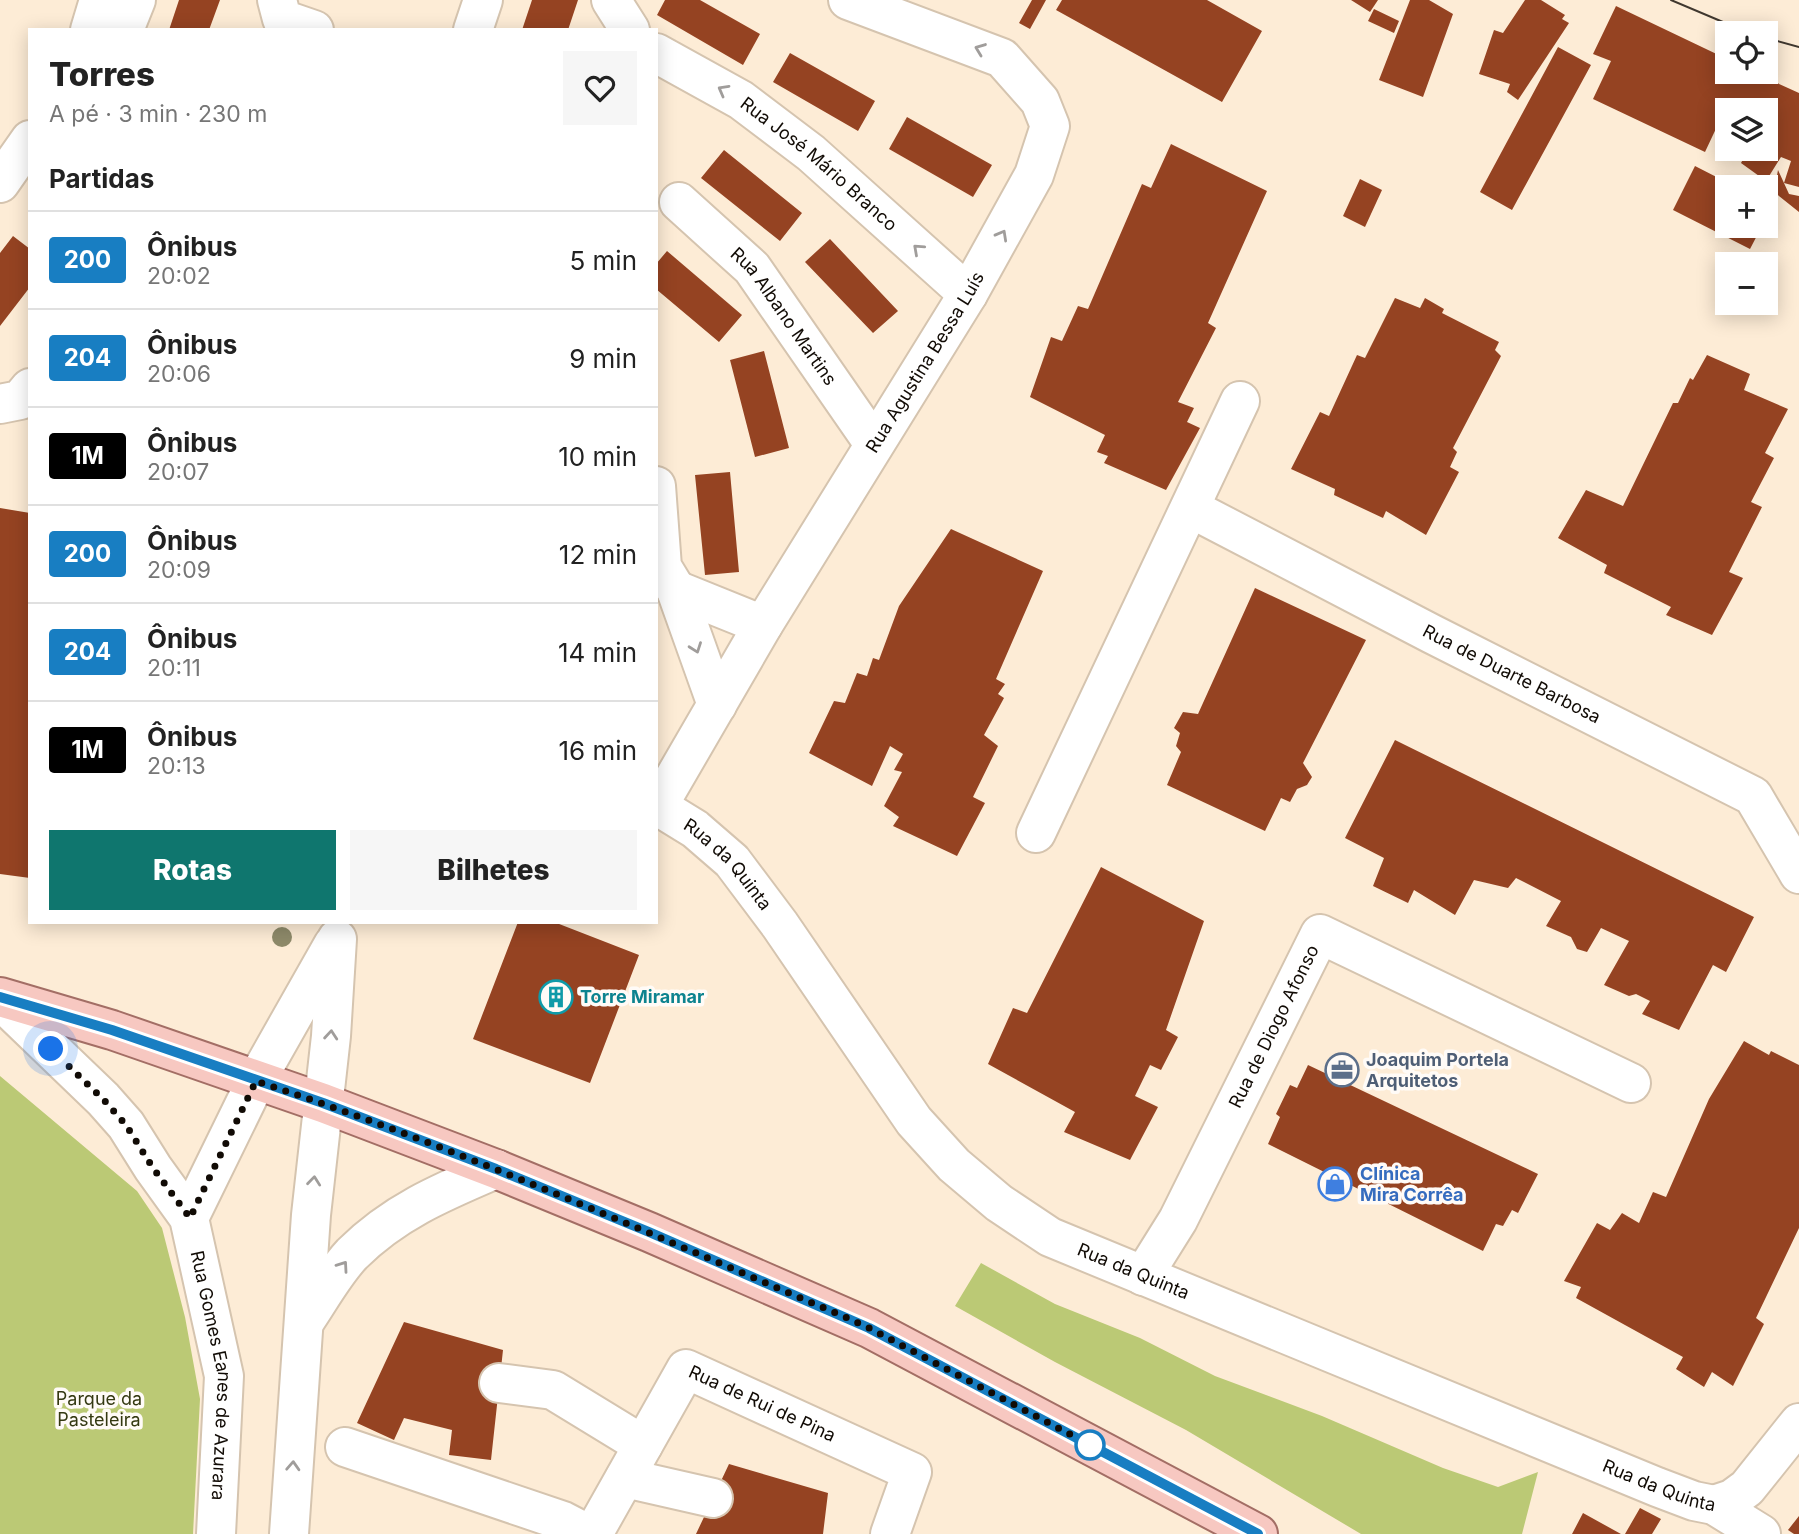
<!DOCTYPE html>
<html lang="pt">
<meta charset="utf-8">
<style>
:root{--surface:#fff;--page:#f6f6f6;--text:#222;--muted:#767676;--line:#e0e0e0;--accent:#0f766e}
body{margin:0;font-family:Inter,sans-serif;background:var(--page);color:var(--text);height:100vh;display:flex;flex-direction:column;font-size:26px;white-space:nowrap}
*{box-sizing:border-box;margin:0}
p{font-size:23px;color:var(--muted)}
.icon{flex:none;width:38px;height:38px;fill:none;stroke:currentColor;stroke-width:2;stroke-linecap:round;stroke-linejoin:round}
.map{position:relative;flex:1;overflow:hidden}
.panel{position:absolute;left:28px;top:28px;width:630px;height:896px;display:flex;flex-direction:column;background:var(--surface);border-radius:0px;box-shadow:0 4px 18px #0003}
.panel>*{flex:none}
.badge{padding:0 14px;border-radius:5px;font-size:24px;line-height:46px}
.tools{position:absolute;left:1715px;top:21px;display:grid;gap:14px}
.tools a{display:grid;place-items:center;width:63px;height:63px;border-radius:0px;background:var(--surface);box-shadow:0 4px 18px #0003;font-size:35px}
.you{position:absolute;width:35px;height:35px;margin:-18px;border:5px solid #fff;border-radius:50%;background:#1a73e8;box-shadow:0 0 0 10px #1a73e833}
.map>.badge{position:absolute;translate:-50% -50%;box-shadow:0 0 0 4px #fff}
h2{padding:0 21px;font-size:26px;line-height:63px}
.round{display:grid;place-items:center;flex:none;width:74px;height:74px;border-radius:0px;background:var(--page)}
.summary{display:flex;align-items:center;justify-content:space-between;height:119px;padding:0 21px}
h1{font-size:33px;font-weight:800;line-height:52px}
.cta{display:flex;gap:14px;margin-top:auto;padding:14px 21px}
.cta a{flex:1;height:80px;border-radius:0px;background:var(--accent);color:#fff;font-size:28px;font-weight:800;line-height:80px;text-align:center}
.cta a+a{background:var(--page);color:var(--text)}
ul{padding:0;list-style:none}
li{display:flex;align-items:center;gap:21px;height:98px;padding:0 21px;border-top:2px solid var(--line)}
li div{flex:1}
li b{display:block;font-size:26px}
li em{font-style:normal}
li .badge{min-width:77px;font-weight:700;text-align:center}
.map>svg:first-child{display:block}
.green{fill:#bbc975}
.building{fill:#954322}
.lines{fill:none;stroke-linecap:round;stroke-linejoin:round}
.minor-casing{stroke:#d5c4af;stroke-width:42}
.major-casing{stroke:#a36e65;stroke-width:42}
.minor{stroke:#fff;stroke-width:38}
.major{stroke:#f7c8c1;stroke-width:38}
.tram{stroke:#40382f;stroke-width:2}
.tree{fill:#8e8a6a}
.oneway{stroke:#a09d9b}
.line-casing{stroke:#fff;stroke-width:16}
.line{stroke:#187ec2;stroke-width:10}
.walk{stroke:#110b05;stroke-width:7;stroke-dasharray:0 12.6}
.stop-dot{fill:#fff;stroke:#187ec2;stroke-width:3.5}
.labels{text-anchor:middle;stroke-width:7;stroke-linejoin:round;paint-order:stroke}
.street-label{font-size:18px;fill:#110b05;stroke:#fffbf7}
.culture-label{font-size:18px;font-weight:bold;fill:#0d838f;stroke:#fffbf7;text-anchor:start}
.service-label{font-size:18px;font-weight:bold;fill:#4e5e75;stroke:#fffbf7;text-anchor:start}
.shop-label{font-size:18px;font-weight:bold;fill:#366cbe;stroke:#fffbf7;text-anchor:start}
.park-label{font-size:18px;fill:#343912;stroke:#fffbf7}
</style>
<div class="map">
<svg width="1799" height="1534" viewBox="0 0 1799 1534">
<rect width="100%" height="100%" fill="#fdecd6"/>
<path class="green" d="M0,1076L137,1191L162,1228L185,1317L200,1399L193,1534H0Z
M981,1263L1055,1304L1140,1338L1215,1376L1322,1416L1443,1468L1498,1487L1538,1472L1522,1534H1361L1186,1430L1055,1362L955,1306Z"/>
<path class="building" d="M179,0H220L209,30H169Z
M532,0H578L568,30H522Z
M665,0H700L760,34L743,65L657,15Z
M1032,0H1046L1030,29L1019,23Z
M1062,0H1207L1262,31L1222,102L1056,10Z
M1351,0H1378L1370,12Z
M1410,0H1429L1453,14L1423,97L1379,80Z
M1525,0H1541L1565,15L1562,19L1569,23L1518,100L1507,92L1510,84L1479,74L1494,30L1503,33Z
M1616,6L1727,59V72H1753L1799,93V187L1784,183L1791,161L1781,157L1766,181L1741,163L1748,150L1759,156L1763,149H1766L1768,139L1766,138V110H1727V121L1721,118L1705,152L1593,99L1611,61L1593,54Z
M1374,9L1399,21L1394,33L1368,21Z
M1558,47L1591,65L1512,210L1480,192Z
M790,53L875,101L858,131L773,82Z
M907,117L992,165L973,197L889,149Z
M1171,144L1267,191L1208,323L1216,328L1178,402L1194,408L1187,422L1200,428L1166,490L1104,463L1108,456L1097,452L1105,435L1030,397L1051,337L1062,341L1078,306L1088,309L1142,184L1151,188Z
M724,150L802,213L780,241L701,178Z
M1695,166L1736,187H1727V226H1762L1750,249L1673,210Z
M1778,170L1789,194L1799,196V212L1774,192Z
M1360,179L1382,190L1365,227L1343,216Z
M1766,202L1773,206L1766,219Z
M13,236L30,249V287L0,326V253Z
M830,239L898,311L873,333L805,262Z
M667,251L742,315L719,342L656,289V264Z
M1395,298L1420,308L1425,298L1444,309L1442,313L1499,342L1495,350L1501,356L1453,448L1457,452L1450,467L1459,472L1426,535L1386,511L1383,518L1334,495L1335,489L1291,469L1320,412L1329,416L1357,355L1365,358Z
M764,351L789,448L755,457L730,360Z
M1707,355L1750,374L1744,390L1788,409L1765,453L1774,458L1751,502L1762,507L1729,572L1743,578L1712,635L1666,615L1671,607L1604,573L1607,565L1558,538L1586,490L1623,506L1673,403H1678L1690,378L1693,380Z
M730,472L739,572L705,575L695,475Z
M0,508L30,513V878L0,874Z
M951,529L1043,571L996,679L1005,684L998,694L1004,698L984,735L998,746L973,797L985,803L957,856L893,826L899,817L884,806L902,772L894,770L903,754L890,746L872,786L809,753L834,701L845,703L857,673L867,676L873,658L879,660L899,606Z
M1255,588L1366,640L1303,763L1312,777L1307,785L1297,789L1290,802L1281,798L1265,831L1167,785L1181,752L1176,746L1180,733L1174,728L1183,712L1198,714Z
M1395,740L1754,917L1726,972L1713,965L1679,1030L1642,1014L1650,1001L1636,994L1629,996L1604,985L1629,941L1601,928L1587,952L1577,949L1571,937L1546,926L1561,901L1516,878L1508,888L1474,880L1455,915L1414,890L1408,903L1373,886L1384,858L1345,838Z
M1101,867L1204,921L1166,1030L1178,1037L1161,1070L1150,1065L1135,1096L1158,1107L1130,1160L1064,1132L1075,1112L988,1064L1013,1008L1027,1013Z
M518,922H554L639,955L590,1083L473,1039Z
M1744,1041L1769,1055L1771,1051L1799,1065V1228L1756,1318L1764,1324L1733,1386L1712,1372L1704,1387L1676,1369L1683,1357L1576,1298L1581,1287L1564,1281L1597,1223L1610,1230L1622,1213L1639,1223L1653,1192L1666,1197L1709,1099Z
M1308,1065L1538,1174L1518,1213L1512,1210L1503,1226L1496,1224L1483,1251L1268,1144L1280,1117L1276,1114L1290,1085L1297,1088Z
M404,1322L503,1350L491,1460L449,1455L452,1430L404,1418L394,1440L357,1423Z
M729,1464L828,1493L823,1534H696Z
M1640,1508L1661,1519L1652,1534H1625Z
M1583,1513L1621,1534H1572Z
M1799,1516V1534H1794L1788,1530Z"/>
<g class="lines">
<defs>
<g id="minor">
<path d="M277,0L282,19L314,30"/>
<path d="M611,0L630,30"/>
<path d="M90,30L99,0"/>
<path d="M124,30L136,0"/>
<path d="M473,30L483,0"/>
<path id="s1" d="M656,53L741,100L811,153L968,294"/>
<path d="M0,183L30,140"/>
<path id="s2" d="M679,202L752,268L874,444"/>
<path d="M0,404L20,400L30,388"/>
<path d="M656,486L662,567L676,590L717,705"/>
<path id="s3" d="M1190,508L1432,634L1753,796L1799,874"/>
<path d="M676,590L763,625"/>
<path id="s4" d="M656,805L695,829L732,861L780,925L914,1121L954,1165L999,1203L1050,1237L1657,1487L1694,1501L1714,1505L1761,1534"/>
<path id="s5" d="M658,806L763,625L968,294L1034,175L1050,126L1040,101L1002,58L848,0"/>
<path d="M1036,833L1240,401"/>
<path id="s6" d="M0,1000L103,1099L126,1125L153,1168L189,1218L224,1376L216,1534"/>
<path d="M189,1218L256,1081L333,945"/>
<path id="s7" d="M1143,1276L1178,1220L1320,934L1631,1083"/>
<path d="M305,1321C320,1299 334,1273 352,1254C394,1212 442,1192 496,1169"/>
<path d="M499,1383L553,1390L643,1445"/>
<path d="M345,1447L563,1521L588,1534"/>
<path d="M625,1478L713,1498"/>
<path d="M1714,1505L1732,1499L1747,1488L1799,1423"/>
<path d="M289,1534L311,1215L331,1036L337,939"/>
<path id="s8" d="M593,1534L686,1369L912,1472L890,1534"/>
</g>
<path id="major" d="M0,997L112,1030L323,1103L496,1169L649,1232L869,1328L1258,1534"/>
</defs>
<use href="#minor" class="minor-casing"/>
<use href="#major" class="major-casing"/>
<use href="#minor" class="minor"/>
<use href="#major" class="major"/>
<path class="tram" d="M1671,0L1749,33
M1766,38L1799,47"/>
</g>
<circle class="tree" cx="282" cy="937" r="10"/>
<defs><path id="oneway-chevron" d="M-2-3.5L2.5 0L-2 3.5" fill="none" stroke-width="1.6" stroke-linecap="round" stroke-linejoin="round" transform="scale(1.75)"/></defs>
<g class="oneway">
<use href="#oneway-chevron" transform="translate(980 49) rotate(-159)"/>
<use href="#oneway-chevron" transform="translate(723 90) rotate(-151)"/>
<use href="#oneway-chevron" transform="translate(1002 235) rotate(-61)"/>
<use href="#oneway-chevron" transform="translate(918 249) rotate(-138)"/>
<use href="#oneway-chevron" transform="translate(696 648) rotate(70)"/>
<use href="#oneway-chevron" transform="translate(331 1035) rotate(-85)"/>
<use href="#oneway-chevron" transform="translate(314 1181) rotate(-84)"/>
<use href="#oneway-chevron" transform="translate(343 1266) rotate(-55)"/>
<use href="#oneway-chevron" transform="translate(293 1466) rotate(-87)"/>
</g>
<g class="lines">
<defs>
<path id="line" d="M0,997L112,1030L323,1103L496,1169L649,1232L869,1328L1258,1534"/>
</defs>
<use href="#line" class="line-casing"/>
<use href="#line" class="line"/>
<path class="walk" d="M51,1049L103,1099L126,1125L153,1168L190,1218L256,1081C457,1147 651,1234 845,1317L869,1328L1098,1449L1090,1445"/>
</g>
<defs>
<symbol id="building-ring" viewBox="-11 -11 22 22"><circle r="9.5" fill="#fffbf7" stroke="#0f9aa8" stroke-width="1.5"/><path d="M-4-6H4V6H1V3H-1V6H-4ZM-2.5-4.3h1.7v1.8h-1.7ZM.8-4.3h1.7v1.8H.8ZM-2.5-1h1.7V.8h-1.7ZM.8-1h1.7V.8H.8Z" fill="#0f9aa8"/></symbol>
<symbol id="office-ring" viewBox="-11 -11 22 22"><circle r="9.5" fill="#fffbf7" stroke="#5c6f8a" stroke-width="1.5"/><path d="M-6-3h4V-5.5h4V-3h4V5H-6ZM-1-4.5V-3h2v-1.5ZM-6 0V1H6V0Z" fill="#5c6f8a"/></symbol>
<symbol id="shop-ring" viewBox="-11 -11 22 22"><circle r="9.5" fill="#fffbf7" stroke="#3f7fe0" stroke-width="1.5"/><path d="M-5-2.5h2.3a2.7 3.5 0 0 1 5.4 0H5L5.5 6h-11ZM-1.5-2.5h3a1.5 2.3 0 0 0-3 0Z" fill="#3f7fe0"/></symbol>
</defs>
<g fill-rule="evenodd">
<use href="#building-ring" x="537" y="978" width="38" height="38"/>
<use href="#office-ring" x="1323" y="1051" width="38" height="38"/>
<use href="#shop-ring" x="1316" y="1165" width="38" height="38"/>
</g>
<circle class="stop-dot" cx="1090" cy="1445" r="14"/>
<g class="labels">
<g class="street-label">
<text dy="6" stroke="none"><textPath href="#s1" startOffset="198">Rua José Mário Branco</textPath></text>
<text dy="6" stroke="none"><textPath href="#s2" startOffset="156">Rua Albano Martins</textPath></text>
<text dy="6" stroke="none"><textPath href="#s5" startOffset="518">Rua Agustina Bessa Luís</textPath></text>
<text dy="6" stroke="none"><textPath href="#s3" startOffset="362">Rua de Duarte Barbosa</textPath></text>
<text dy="6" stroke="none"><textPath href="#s4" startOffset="94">Rua da Quinta</textPath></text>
<text dy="6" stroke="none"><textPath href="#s7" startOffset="282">Rua de Diogo Afonso</textPath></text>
<text dy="6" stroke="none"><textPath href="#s4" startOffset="682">Rua da Quinta</textPath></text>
<text dy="6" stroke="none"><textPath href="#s6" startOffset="450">Rua Gomes Eanes de Azurara</textPath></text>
<text dy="6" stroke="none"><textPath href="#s8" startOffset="273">Rua de Rui de Pina</textPath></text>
<text dy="6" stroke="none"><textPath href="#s4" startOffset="1250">Rua da Quinta</textPath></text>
</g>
<g class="culture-label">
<text x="580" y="1003">Torre Miramar</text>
</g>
<g class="service-label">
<text x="1366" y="1066">Joaquim Portela<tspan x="1366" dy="21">Arquitetos</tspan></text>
</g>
<g class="shop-label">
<text x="1360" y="1180">Clínica<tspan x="1360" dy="21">Mira Corrêa</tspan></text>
</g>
<g class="park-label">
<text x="99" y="1405">Parque da<tspan x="99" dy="21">Pasteleira</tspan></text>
</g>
</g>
</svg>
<div class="tools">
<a><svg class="icon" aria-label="locate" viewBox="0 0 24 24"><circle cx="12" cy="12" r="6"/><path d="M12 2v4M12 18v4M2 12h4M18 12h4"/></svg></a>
<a><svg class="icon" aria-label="layers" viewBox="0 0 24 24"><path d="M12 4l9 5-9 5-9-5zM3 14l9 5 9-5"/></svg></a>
<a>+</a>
<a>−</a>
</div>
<div class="you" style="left:51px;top:1049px"></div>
<section class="panel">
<div class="summary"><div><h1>Torres</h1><p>A pé · 3 min · 230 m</p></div><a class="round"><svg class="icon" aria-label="heart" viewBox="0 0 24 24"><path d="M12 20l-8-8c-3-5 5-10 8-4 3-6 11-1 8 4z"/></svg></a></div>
<h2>Partidas</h2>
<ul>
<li><span class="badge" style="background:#187ec2;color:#fff">200</span><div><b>Ônibus</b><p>20:02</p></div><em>5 min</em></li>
<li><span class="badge" style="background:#187ec2;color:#fff">204</span><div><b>Ônibus</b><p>20:06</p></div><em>9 min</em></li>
<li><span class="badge" style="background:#000;color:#fff">1M</span><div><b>Ônibus</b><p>20:07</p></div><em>10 min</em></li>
<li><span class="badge" style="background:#187ec2;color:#fff">200</span><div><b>Ônibus</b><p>20:09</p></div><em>12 min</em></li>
<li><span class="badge" style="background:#187ec2;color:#fff">204</span><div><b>Ônibus</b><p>20:11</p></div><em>14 min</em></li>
<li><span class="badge" style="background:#000;color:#fff">1M</span><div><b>Ônibus</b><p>20:13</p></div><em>16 min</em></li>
</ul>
<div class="cta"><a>Rotas</a><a>Bilhetes</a></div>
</section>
</div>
